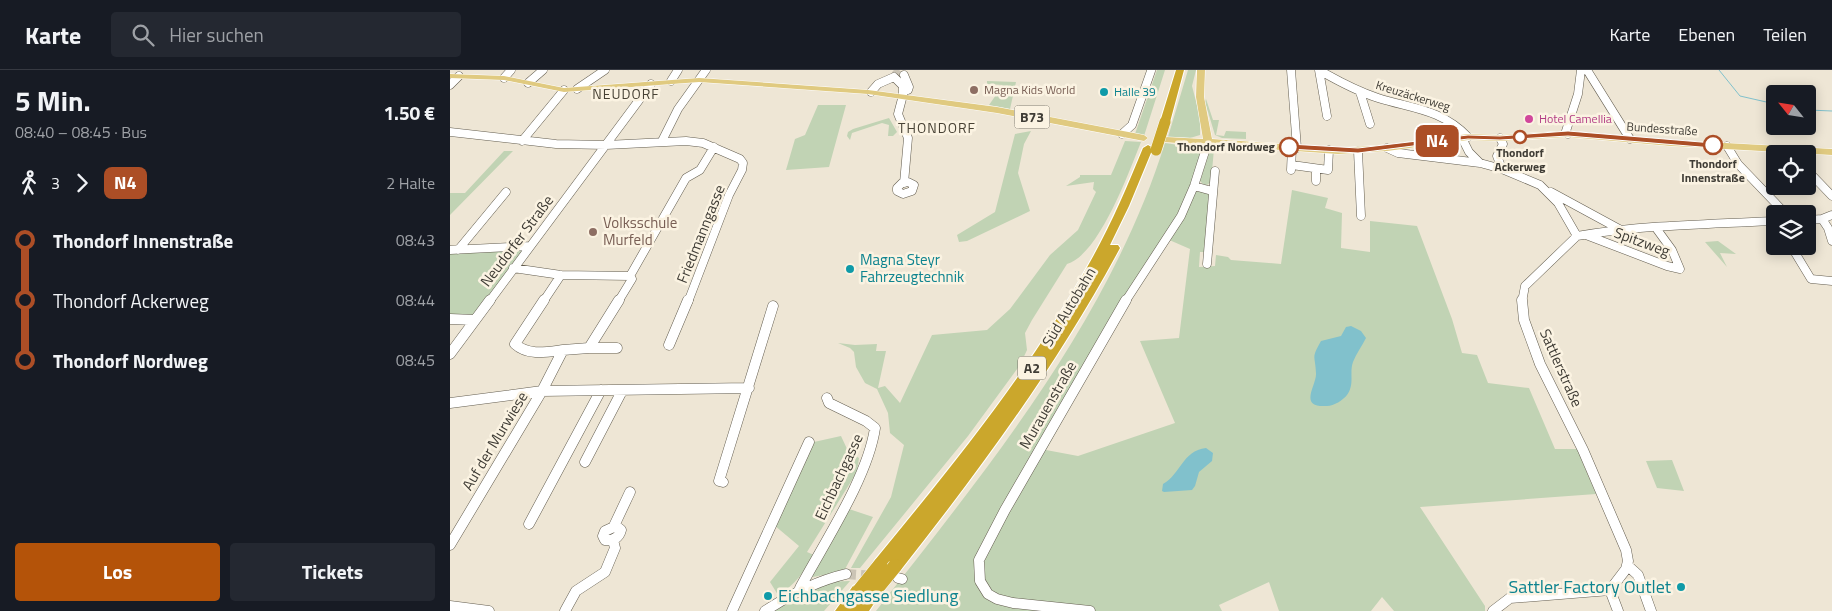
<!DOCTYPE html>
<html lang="de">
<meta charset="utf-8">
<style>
:root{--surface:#171b24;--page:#242831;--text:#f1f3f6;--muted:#9ea1a6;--line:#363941;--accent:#b45309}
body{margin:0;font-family:"Titillium Web",sans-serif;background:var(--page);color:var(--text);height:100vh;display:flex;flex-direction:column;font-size:19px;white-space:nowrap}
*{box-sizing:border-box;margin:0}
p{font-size:16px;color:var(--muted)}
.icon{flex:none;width:28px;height:28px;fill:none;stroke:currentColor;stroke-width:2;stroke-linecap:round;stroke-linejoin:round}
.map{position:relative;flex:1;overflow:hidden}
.panel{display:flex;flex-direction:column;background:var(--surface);width:450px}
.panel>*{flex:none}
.badge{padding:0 10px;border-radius:8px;font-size:18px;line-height:32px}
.needle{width:32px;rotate:300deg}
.buttons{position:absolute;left:1316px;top:15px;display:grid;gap:10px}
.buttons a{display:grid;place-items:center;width:50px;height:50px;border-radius:5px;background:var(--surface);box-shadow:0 2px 12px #0003;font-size:25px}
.map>.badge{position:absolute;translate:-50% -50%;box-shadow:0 0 0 2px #fff}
.legs{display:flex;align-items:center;gap:8px;height:55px;padding:0 15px;font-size:16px}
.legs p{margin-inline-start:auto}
.overview{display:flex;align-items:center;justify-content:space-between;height:85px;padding:0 15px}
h1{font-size:28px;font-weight:700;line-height:38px}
.action{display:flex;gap:10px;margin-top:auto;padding:10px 15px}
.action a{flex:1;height:58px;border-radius:5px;background:var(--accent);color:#fff;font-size:20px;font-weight:700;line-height:58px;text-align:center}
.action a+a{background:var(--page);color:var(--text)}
ul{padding:0 15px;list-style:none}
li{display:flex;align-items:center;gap:18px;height:60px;font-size:19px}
li i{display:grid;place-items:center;width:8px;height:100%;margin:0 6px;background:currentColor}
li i::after{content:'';width:12px;height:12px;margin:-6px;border:4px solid;border-radius:50%;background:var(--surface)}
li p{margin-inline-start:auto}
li:first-child i{background:linear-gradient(#0000 50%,currentColor 0)}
li:last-child i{background:linear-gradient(currentColor 50%,#0000 0)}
header{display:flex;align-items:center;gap:30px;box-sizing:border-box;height:70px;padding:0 25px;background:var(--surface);border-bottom:1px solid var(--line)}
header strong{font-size:24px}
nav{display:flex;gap:28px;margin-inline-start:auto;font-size:18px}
.search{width:350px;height:45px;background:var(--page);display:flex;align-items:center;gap:12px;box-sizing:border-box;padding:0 18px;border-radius:5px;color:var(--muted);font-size:19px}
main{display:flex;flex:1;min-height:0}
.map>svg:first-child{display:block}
.green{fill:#c1d3b4;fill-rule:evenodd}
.water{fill:#81c1cc}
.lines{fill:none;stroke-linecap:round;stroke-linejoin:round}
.stream{stroke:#81c1cc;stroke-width:1}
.minor-tunnel-far1{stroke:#cbc4b5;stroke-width:8;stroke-dasharray:8 4;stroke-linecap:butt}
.minor-tunnel{stroke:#cbc4b5;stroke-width:10;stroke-dasharray:10 5;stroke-linecap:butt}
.minor-far1-casing{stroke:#635d4f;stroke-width:9}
.minor-casing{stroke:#635d4f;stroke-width:11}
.major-casing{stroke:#fff;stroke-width:1}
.highway-casing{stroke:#fff;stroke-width:2}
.minor-far1{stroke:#fff;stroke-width:8}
.minor{stroke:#fff;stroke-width:10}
.major{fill:#e0ca80;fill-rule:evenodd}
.highway{fill:#cba72c;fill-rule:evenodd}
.highway-bridge-far1-casing{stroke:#fff;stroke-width:12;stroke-linecap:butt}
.highway-bridge-casing{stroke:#fff;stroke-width:15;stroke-linecap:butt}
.highway-bridge-far1{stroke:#cba72c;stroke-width:11}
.highway-bridge{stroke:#cba72c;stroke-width:14}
.line-1{fill:#ac4e26;stroke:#fff}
.education-dot{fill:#8d6e63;stroke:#fbf3e2;stroke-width:2}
.culture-dot{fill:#0f9aa8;stroke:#fbf3e2;stroke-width:2}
.hotel-dot{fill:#d1479c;stroke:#fbf3e2;stroke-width:2}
.stop-1-dot{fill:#fff;stroke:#ac4e26;stroke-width:2.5}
.labels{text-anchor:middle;stroke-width:5;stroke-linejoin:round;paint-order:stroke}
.far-education-label{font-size:12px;fill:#785e54;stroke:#fbf3e2;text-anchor:start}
.far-culture-label{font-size:12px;fill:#0d838f;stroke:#fbf3e2;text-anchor:start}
.far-street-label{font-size:12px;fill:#3f3c35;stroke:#fbf3e2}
.far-hotel-label{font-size:12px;fill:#b23c85;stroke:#fbf3e2;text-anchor:start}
.far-stop-label{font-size:12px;font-weight:bold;fill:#3f3c35;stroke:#fbf3e2}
.far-neighbourhood-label{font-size:14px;letter-spacing:1px;fill:#484235;stroke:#fbf3e2}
.shield{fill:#fbf3e2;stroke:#777369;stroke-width:1}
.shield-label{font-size:14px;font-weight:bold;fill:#3f3c35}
.education-label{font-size:15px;fill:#785e54;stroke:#fbf3e2;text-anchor:start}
.street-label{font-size:15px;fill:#3f3c35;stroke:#fbf3e2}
.culture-label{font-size:15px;fill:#0d838f;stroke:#fbf3e2;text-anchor:start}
.near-culture-label{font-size:18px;fill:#0d838f;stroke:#fbf3e2;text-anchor:end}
</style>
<header>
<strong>Karte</strong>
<div class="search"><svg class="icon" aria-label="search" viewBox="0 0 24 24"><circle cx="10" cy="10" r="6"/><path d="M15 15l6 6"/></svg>Hier suchen</div>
<nav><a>Karte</a><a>Ebenen</a><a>Teilen</a></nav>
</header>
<main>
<section class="panel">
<div class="overview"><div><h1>5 Min.</h1><p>08:40 – 08:45 · Bus</p></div><b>1.50 €</b></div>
<div class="legs"><svg class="icon" aria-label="walk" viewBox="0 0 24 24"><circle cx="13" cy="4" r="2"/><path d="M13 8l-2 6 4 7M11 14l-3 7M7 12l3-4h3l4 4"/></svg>3<svg class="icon" aria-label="forward" viewBox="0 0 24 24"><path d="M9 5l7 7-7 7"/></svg><b class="badge" style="background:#ac4e26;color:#fff">N4</b><p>2 Halte</p></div>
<ul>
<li><i style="color:#ac4e26"></i><b>Thondorf Innenstraße</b><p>08:43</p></li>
<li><i style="color:#ac4e26"></i><span>Thondorf Ackerweg</span><p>08:44</p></li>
<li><i style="color:#ac4e26"></i><b>Thondorf Nordweg</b><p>08:45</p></li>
</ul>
<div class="action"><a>Los</a><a>Tickets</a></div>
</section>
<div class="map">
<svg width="1382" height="541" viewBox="0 0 1382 541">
<rect width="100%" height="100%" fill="#eee6d5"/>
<path class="green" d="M707,0H715L694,66L685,64Z
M738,0H746L742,16L750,47V65L740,68L718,67Z
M537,11L566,12L560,39L539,35L546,25L545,22L553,15L537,14Z
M756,29L763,50H769L766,65L774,66L776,61L796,62V69L772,68L765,65L755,32Z
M368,35H396L379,97L336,100L345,69L355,65Z
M439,48L447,62L443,66H438L439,55L432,53L402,63L400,70L397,66L398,62L403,59Z
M581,61L574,74L568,103L580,141L517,171L509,172L507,165L545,142L565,64Z
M675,71L691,72C679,102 649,185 617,194L582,250L575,263L577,280L570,295L518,366L410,498H401L441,427L454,375L440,363L438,343L427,319L415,313L406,297L404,282L400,278L388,273L405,275L427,274L426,281H436L428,318L435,316L450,333L482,265L537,260L560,239L600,185L628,160L646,122L643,119L644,112L616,116L630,107V105H661Z
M715,73L756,79L741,122L749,121L762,125L758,182H750L749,197L765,196L766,185L778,187L781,190L831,194L842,120L878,128L875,138L892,143L891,178L920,182V151L967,156L1002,249L1012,283L1027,285L1038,313L1079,318L1105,379H1127L1146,424L970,437L1035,536V541H944L932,527L921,541H829L819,512L769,535L772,541H426C539,396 659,251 715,73ZM717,169L740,179L729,268L690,271L725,353L628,386L596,380L658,269Z
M764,79L761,112L757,115L753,114L750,111L760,80Z
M54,81H63L0,145V123H15Z
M1268,171L1286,184L1270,183L1277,197L1255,172Z
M70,179L72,181L25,245L0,247V181Z
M391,366L398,381L409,388L407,402L357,482L364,485C354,502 345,515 328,525L320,512L349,476L324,455L364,372Z
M1222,390L1234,421L1207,418L1196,391Z
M396,438L423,447L394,501L363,507L362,505Z
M400,511L374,541H322L372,512Z"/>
<path class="water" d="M901,256L911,261L916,268C912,276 906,284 903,292C899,303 905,314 897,325C893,330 884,336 877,336C847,338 867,315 866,303C865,284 861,289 871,271L891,266L896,257Z
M756,378L763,383L762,391L749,402L745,416L742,420L714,422L712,421L713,414C731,404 732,381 756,378Z"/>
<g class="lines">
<path class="stream" d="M1269,0L1290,26L1325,34
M1358,40L1382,41"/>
<path class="minor-tunnel-far1" d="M445,5L449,0"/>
<path class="minor-tunnel" d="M396,504L426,506"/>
<defs>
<path id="minor-far1" d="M841,0L847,78
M869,0C888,11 907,21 928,28C963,39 991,39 1018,67
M869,0L877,46
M1137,0L1180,69
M454,5L459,17L458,20
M444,7L453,16V25L448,44L458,68L454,113
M54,8L61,0
M221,11L228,0
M78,13L93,0
M0,15L9,6
M127,19L155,0
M421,22L428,14L444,7
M910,22L920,54
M0,62L106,74L156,75L236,71L253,73L290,89L293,93L292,100L279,125L238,232
M672,64L682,55L701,1
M1118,64L1116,61L1128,24L1131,0
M1012,68L1019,82L1030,93
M1050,68L1053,74L1047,86L1052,99
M72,71L114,20
M212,71L228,39L256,0
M1277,76L1288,94L1336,144
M937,78L948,83L1030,93L1052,99L1090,115L1108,133L1127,166
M908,81L911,146
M842,95L878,100L879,80
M866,99V111
M841,100L842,77
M1358,101L1382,126
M458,112L464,115L462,121L453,124L447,121V118L452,113Z
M744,116L762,121
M1101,122L1171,160
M1372,149L1378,158L1382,171
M1358,150L1372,149L1382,145
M1136,165L1217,196L1230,199L1222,180L1206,158
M1127,166C1192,155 1259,154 1325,151
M1341,176L1361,209L1382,211
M0,180L80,176
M8,180L56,122
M757,194L765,101
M63,198L111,205L180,206L236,108L250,100L264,77
M39,232L201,14
M93,232L111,205
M168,232L182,209L180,206
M675,232L731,146L744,116L758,72
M1072,232L1075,216L1127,166"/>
<path id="minor" d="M94,230L65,274C78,286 97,282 113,280
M0,249L25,250
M219,275L238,230
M139,278H167
M0,284L40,230
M0,333L92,321L299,318
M135,392L172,321
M273,412L269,411L323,236
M79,454L151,320
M164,456L180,422
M166,456L171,460C169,468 163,471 155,470L153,466L155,461Z
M0,475L92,321L113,280L139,278L169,230
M1177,495L1188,505L1201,541
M448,508L452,509
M350,518C374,473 418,407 425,358L416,351L379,333L377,328
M1160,520L1168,541
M0,536L39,541
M115,541L126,521L155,502L165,478L163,470
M282,541L359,372
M315,541C341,524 366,511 396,504
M640,541L563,533L547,529L538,524L530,511L529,490L555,440L676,230
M1043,541L1060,528L1160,520L1176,499L1178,491L1176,480L1133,380L1090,294L1074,250L1072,230"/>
<path id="major" d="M747,0H755L754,27L762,69L888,78L937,75L1018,64L1050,65L1118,61L1221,70L1382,79V85L1221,76L1118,67L1050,71L1018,70L937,81L888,84L713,72V68L716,67L753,69L746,27Z
M0,4L54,6L114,18L249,8L418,20L547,37L694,65L698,68L694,71L547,43L418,24L249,12L114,22L54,10L0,8Z"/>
<path id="highway" d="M726,0H734L720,52L715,55L710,52Z
M698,75L703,78L679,136L660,175H668L670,178C608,294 531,398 450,501L445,503L440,501L438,497L430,502L425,500L422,495L425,490C503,395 581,300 640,192C661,155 677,117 693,78Z
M409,513L415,516L416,519L423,515L429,517L431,523L419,541H385L403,516Z"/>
</defs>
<use href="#minor-far1" class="minor-far1-casing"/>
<use href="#minor" class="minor-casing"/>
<use href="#major" class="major-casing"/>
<use href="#highway" class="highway-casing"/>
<use href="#minor-far1" class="minor-far1"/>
<use href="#minor" class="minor"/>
<use href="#major" class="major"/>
<use href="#highway" class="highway"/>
<defs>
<path id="highway-bridge-far1" d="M706,80L715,52"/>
<path id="highway-bridge" d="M409,521L430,495
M423,523L445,496"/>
</defs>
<use href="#highway-bridge-far1" class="highway-bridge-far1-casing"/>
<use href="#highway-bridge" class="highway-bridge-casing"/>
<use href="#highway-bridge-far1" class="highway-bridge-far1"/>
<use href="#highway-bridge" class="highway-bridge"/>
</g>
<path class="line-1" d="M1118,61L1263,73L1266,75L1263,78L1118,66L1050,70L1018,69L908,83L839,79L835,77L839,74L908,78L1018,65L1050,66Z"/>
<g class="education-dot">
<circle cx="524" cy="20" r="5"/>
<circle cx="143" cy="162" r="5"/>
</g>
<g class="culture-dot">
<circle cx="654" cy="22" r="5"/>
<circle cx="400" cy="199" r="5"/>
<circle cx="1231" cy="517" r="5"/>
<circle cx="318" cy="526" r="5"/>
</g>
<circle class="hotel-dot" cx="1079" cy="49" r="5"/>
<g class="stop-1-dot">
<circle cx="1070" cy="67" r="6"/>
<circle cx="1263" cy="75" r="9"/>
<circle cx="839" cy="77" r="9"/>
</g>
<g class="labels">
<g class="far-education-label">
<text x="534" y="24">Magna Kids World</text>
</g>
<g class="far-culture-label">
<text x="664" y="26">Halle 39</text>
</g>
<g class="far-street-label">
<text transform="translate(963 26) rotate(17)" y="4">Kreuzäckerweg</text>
<text transform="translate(1212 59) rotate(4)" y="4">Bundesstraße</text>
</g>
<g class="far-hotel-label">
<text x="1089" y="53">Hotel Camellia</text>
</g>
<g class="far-stop-label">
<text x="825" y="81" text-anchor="end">Thondorf Nordweg</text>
<text x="1070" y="87">Thondorf<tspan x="1070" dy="14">Ackerweg</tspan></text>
<text x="1263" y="98">Thondorf<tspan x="1263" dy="14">Innenstraße</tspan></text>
</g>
<g class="far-neighbourhood-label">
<text x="176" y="29">NEUDORF</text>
<text x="487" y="63">THONDORF</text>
</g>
<g class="shield">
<rect x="564.5" y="35.5" width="35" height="23" rx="4"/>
<rect x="568" y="286.5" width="28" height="23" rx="4"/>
</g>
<g class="shield-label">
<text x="582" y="52">B73</text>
<text x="582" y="303">A2</text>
</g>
<g class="education-label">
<text x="153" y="158">Volksschule<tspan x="153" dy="17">Murfeld</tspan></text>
</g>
<g class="street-label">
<text transform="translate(251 164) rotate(-68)" y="5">Friedmanngasse</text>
<text transform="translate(67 171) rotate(-53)" y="5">Neudorfer Straße</text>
<text transform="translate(1192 172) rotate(20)" y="5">Spitzweg</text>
<text transform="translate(619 237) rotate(-59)" y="5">Süd Autobahn</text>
<text transform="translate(1111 298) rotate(66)" y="5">Sattlerstraße</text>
<text transform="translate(598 335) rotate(-60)" y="5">Murauenstraße</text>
<text transform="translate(45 371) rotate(-59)" y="5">Auf der Murwiese</text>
<text transform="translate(389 407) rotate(-65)" y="5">Eichbachgasse</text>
</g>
<g class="culture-label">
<text x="410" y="195">Magna Steyr<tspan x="410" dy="17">Fahrzeugtechnik</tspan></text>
</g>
<g class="near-culture-label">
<text x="1221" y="523">Sattler Factory Outlet</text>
<text x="328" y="532" text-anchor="start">Eichbachgasse Siedlung</text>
</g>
</g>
</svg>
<div class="buttons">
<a><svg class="needle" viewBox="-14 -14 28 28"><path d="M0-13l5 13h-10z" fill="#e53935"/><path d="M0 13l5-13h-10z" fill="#9ea1a6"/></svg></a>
<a><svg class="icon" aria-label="locate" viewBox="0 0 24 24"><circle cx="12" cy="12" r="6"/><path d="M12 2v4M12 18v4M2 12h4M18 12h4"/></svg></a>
<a><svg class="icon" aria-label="layers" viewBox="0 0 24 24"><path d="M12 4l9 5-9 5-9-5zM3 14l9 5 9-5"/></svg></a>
</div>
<b class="badge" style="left:987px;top:71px;background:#ac4e26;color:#fff">N4</b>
</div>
</main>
